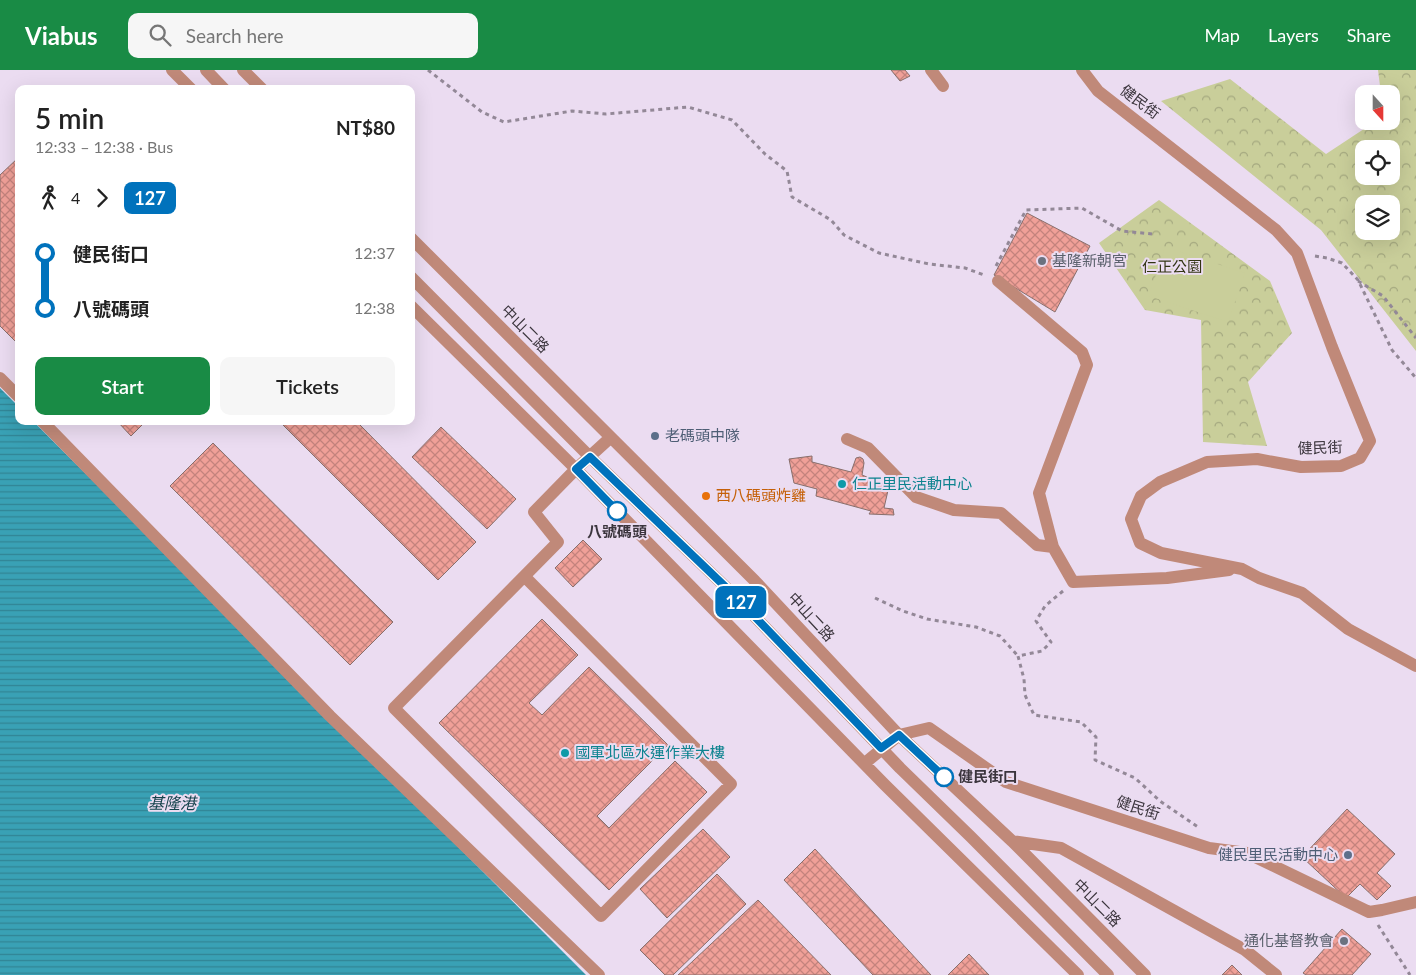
<!DOCTYPE html>
<meta charset="utf-8">
<style>
:root{--surface:#fff;--page:#f6f6f6;--text:#222;--muted:#767676;--accent:#198b45}
body{margin:0;font-family:Lato,"Noto Sans TC",sans-serif;background:var(--page);color:var(--text);height:100vh;display:flex;flex-direction:column;font-size:19px;white-space:nowrap}
*{box-sizing:border-box;margin:0}
p{font-size:16px;color:var(--muted)}
.icon{flex:none;width:28px;height:28px;fill:none;stroke:currentColor;stroke-width:2;stroke-linecap:round;stroke-linejoin:round}
.map{position:relative;flex:1;overflow:hidden}
.drawer{position:absolute;left:15px;top:15px;width:400px;height:340px;display:flex;flex-direction:column;background:var(--surface);border-radius:10px;box-shadow:0 5px 20px #0002}
.drawer>*{flex:none}
.badge{padding:0 10px;border-radius:8px;font-size:18px;line-height:32px}
.needle{width:32px;rotate:159deg}
.buttons{position:absolute;left:1355px;top:15px;display:grid;gap:10px}
.buttons a{display:grid;place-items:center;width:45px;height:45px;border-radius:10px;background:var(--surface);box-shadow:0 5px 20px #0002;font-size:25px}
.map>.badge{position:absolute;translate:-50% -50%;box-shadow:0 0 0 2px #fff}
.legs{display:flex;align-items:center;gap:8px;height:55px;padding:0 20px;font-size:16px}
.legs p{margin-inline-start:auto}
.head{display:flex;align-items:center;justify-content:space-between;height:85px;padding:0 20px}
h1{font-size:28px;font-weight:600;line-height:38px}
.action{display:flex;gap:10px;margin-top:auto;padding:10px 20px}
.action a{flex:1;height:58px;border-radius:10px;background:var(--accent);color:#fff;font-size:20px;font-weight:600;line-height:58px;text-align:center}
.action a+a{background:var(--page);color:var(--text)}
ul{padding:0 20px;list-style:none}
li{display:flex;align-items:center;gap:18px;height:55px;font-size:19px}
li i{display:grid;place-items:center;width:8px;height:100%;margin:0 6px;background:currentColor}
li i::after{content:'';width:12px;height:12px;margin:-6px;border:4px solid;border-radius:50%;background:var(--surface)}
li p{margin-inline-start:auto}
li:first-child i{background:linear-gradient(#0000 50%,currentColor 0)}
li:last-child i{background:linear-gradient(currentColor 50%,#0000 0)}
header{display:flex;align-items:center;gap:30px;box-sizing:border-box;height:70px;padding:0 25px;background:var(--accent);color:#fff}
header strong{font-size:24px}
nav{display:flex;gap:28px;margin-inline-start:auto;font-size:18px}
.search{width:350px;height:45px;background:var(--page);display:flex;align-items:center;gap:12px;box-sizing:border-box;padding:0 18px;border-radius:10px;color:var(--muted);font-size:19px}
.map>svg:first-child{display:block}
.forest{fill:url(#forest-crowns);fill-rule:evenodd}
.garden{fill:#c9ce9a}
.water{fill:url(#water-rules)}
.building{fill:url(#building-cross-hatch);stroke:#886f6c}
.lines{fill:none;stroke-linecap:round;stroke-linejoin:round}
.path{stroke:#938897;stroke-width:3;stroke-dasharray:4 4;stroke-linecap:butt}
.minor{stroke:#c08979;stroke-width:12}
.line-1-casing{stroke:#fff;stroke-width:11}
.line-1{stroke:#0072bc;stroke-width:8}
.worship-dot{fill:#6b7280;stroke:#ebdcf1;stroke-width:2}
.service-dot{fill:#5c6f8a;stroke:#ebdcf1;stroke-width:2}
.culture-dot{fill:#0f9aa8;stroke:#ebdcf1;stroke-width:2}
.food-dot{fill:#e8710a;stroke:#ebdcf1;stroke-width:2}
.stop-1-dot{fill:#fff;stroke:#0072bc;stroke-width:2.5}
.labels{text-anchor:middle;stroke-width:4;stroke-linejoin:round;paint-order:stroke}
.street-label{font-size:15px;fill:#3b353d;stroke:#ebdcf1}
.worship-label{font-size:15px;fill:#5b616d;stroke:#ebdcf1;text-anchor:start}
.park-label{font-size:15px;fill:#323413;stroke:#ebdcf1}
.service-label{font-size:15px;fill:#4e5e75;stroke:#ebdcf1;text-anchor:start}
.culture-label{font-size:15px;fill:#0d838f;stroke:#ebdcf1;text-anchor:start}
.food-label{font-size:15px;fill:#c56008;stroke:#ebdcf1;text-anchor:start}
.stop-label{font-size:15px;font-weight:bold;fill:#3b353d;stroke:#ebdcf1}
.water-label{font-size:16px;font-style:italic;fill:#14424b;stroke:#ebdcf1}
</style>
<header>
<strong>Viabus</strong>
<div class="search"><svg class="icon" aria-label="search" viewBox="0 0 24 24"><circle cx="10" cy="10" r="6"/><path d="M15 15l6 6"/></svg>Search here</div>
<nav><a>Map</a><a>Layers</a><a>Share</a></nav>
</header>
<div class="map">
<svg width="1416" height="905" viewBox="0 0 1416 905">
<defs>
<pattern id="forest-crowns" width="20" height="18" patternUnits="userSpaceOnUse" patternTransform="scale(1.25)"><rect width="20" height="18" fill="#c9ce9a"/><path d="M2 6a3 3 0 1 1 6 0M12 15a3 3 0 1 1 6 0" fill="none" stroke="#a4a87f"/></pattern>
<pattern id="water-rules" width="6" height="5" patternUnits="userSpaceOnUse" patternTransform="scale(1.25)"><rect width="6" height="5" fill="#39a1b5"/><path d="M0 2.5h6" fill="none" stroke="#318494"/></pattern>
<pattern id="building-cross-hatch" width="8" height="8" patternUnits="userSpaceOnUse" patternTransform="scale(1.25)"><rect width="8" height="8" fill="#f0a098"/><path d="M0 0l8 8M0 8l8-8" fill="none" stroke="#c4837d"/></pattern>
</defs>
<rect width="100%" height="100%" fill="#ebdcf1"/>
<path class="forest" d="M1378,0H1416V281L1321,160L1161,31L1230,9L1326,84L1376,51H1391V24H1381ZM1364,79H1391V106H1364ZM1364,134H1391V161H1364Z
M1159,130L1270,211L1292,263L1248,312L1267,376L1203,372L1201,250L1145,240L1099,173Z"/>
<path class="garden" d="M1165,177L1245,203L1228,252L1149,226Z"/>
<path class="water" d="M0,318L19,337V351H33L586,905H0Z"/>
<path class="building" d="M891,0H905L910,6L900,11Z
M19,87V275L0,256V105Z
M1027,143L1090,176L1055,242L994,205Z
M117,351H146L131,366Z
M279,351H356L476,472L438,510Z
M441,357L516,429L487,459L412,387Z
M213,373L393,552L350,595L170,416Z
M812,386V392L851,402L856,388L860,387L863,389L864,393L862,405L889,416L884,438L893,439L894,445L869,444L871,441L816,426L817,419L794,413L789,389Z
M583,470L602,489L573,517L555,498Z
M542,549L578,585L529,633L542,645L589,597L668,675L597,746L609,758L675,691L707,722L609,820L439,653Z
M1347,739L1395,784L1377,803L1391,816L1377,830L1360,814L1346,828L1302,787Z
M703,759L730,787L667,848L640,819Z
M815,779L931,905H873L784,810Z
M717,804L746,834L673,905H665L640,880Z
M758,830L831,905H678Z
M1342,859L1371,884L1352,905H1306L1303,903Z
M969,884L989,905H948Z
M1232,895L1242,905H1222Z"/>
<g class="lines">
<path class="path" d="M428,0L482,42L504,52L572,41L606,44L688,37L732,50L765,84L787,101L792,127L831,150L844,165L879,183L929,194L965,198L984,205
M1315,186L1327,188L1342,193L1358,210L1392,280L1416,308
M996,196L1026,140L1082,138L1122,161L1152,164
M1358,211L1383,226L1416,268
M1063,521L1045,536L1036,551L1051,572L1042,581L1018,586L1024,609L1025,625L1034,645L1081,652L1096,667L1095,690L1135,708L1160,731L1198,757
M875,528L903,541L927,549L976,557L1000,566L1018,586
M1378,855L1410,905"/>
<path class="minor" d="M172,0L191,19
M206,0L224,19
M243,0L262,19
M931,0L943,16
M1082,0L1098,21L1276,160L1297,183L1332,277L1370,371L1360,388L1341,396L1301,397L1257,389L1207,392L1160,412L1141,426L1131,449L1140,473L1161,483L1242,499L1259,508L1302,523L1348,559L1416,596
M411,168L755,511L899,665L1012,771L1145,905
M411,207L590,387L736,527L900,698L971,767L1108,905
M998,211L1082,282L1087,295L1039,423L1053,477L1073,512L1167,508L1229,500
M411,236L576,399L885,715L1078,905
M0,308L19,327
M42,351L330,646L599,905
M847,369L868,378L916,427L954,440L1001,443L1037,475L1053,477
M525,507L731,714L601,846L394,638L558,472L534,442L576,399L610,368
M865,693L899,665L929,658L1006,712L1209,778L1247,783L1369,842L1382,840L1416,832
M1012,771L1061,778L1245,880L1276,905"/>
</g>
<g class="lines">
<defs>
<path id="line-1" d="M617,441L576,399L590,387L736,527L881,678L899,665L944,707"/>
</defs>
<use href="#line-1" class="line-1-casing"/>
<use href="#line-1" class="line-1"/>
</g>
<g class="worship-dot">
<circle cx="1042" cy="191" r="5"/>
<circle cx="1344" cy="871" r="5"/>
</g>
<g class="service-dot">
<circle cx="655" cy="366" r="5"/>
<circle cx="1348" cy="785" r="5"/>
</g>
<g class="culture-dot">
<circle cx="842" cy="414" r="5"/>
<circle cx="565" cy="683" r="5"/>
</g>
<circle class="food-dot" cx="706" cy="426" r="5"/>
<g class="stop-1-dot">
<circle cx="617" cy="441" r="9"/>
<circle cx="944" cy="707" r="9"/>
</g>
<g class="labels">
<g class="street-label">
<text transform="translate(1140 32) rotate(37)" y="5">健民街</text>
<text transform="translate(525 259) rotate(45)" y="5">中山二路</text>
<text transform="translate(1320 378) rotate(-2)" y="5">健民街</text>
<text transform="translate(811 547) rotate(47)" y="5">中山二路</text>
<text transform="translate(1138 738) rotate(18)" y="5">健民街</text>
<text transform="translate(1097 833) rotate(45)" y="5">中山二路</text>
</g>
<g class="worship-label">
<text x="1052" y="196">基隆新朝宮</text>
<text x="1334" y="876" text-anchor="end">通化基督教會</text>
</g>
<g class="park-label">
<text x="1172" y="202">仁正公園</text>
</g>
<g class="service-label">
<text x="665" y="371">老碼頭中隊</text>
<text x="1338" y="790" text-anchor="end">健民里民活動中心</text>
</g>
<g class="culture-label">
<text x="852" y="419">仁正里民活動中心</text>
<text x="575" y="688">國軍北區水運作業大樓</text>
</g>
<g class="food-label">
<text x="716" y="431">西八碼頭炸雞</text>
</g>
<g class="stop-label">
<text x="617" y="467">八號碼頭</text>
<text x="958" y="712" text-anchor="start">健民街口</text>
</g>
<g class="water-label">
<text x="172" y="739">基隆港</text>
</g>
</g>
</svg>
<div class="buttons">
<a><svg class="needle" viewBox="-14 -14 28 28"><path d="M0-13l5 13h-10z" fill="#e53935"/><path d="M0 13l5-13h-10z" fill="#767676"/></svg></a>
<a><svg class="icon" aria-label="locate" viewBox="0 0 24 24"><circle cx="12" cy="12" r="6"/><path d="M12 2v4M12 18v4M2 12h4M18 12h4"/></svg></a>
<a><svg class="icon" aria-label="layers" viewBox="0 0 24 24"><path d="M12 4l9 5-9 5-9-5zM3 14l9 5 9-5"/></svg></a>
</div>
<b class="badge" style="left:741px;top:532px;background:#0072bc;color:#fff">127</b>
<section class="drawer">
<div class="head"><div><h1>5 min</h1><p>12:33 – 12:38 · Bus</p></div><b>NT$80</b></div>
<div class="legs"><svg class="icon" aria-label="walk" viewBox="0 0 24 24"><circle cx="13" cy="4" r="2"/><path d="M13 8l-2 6 4 7M11 14l-3 7M7 12l3-4h3l4 4"/></svg>4<svg class="icon" aria-label="forward" viewBox="0 0 24 24"><path d="M9 5l7 7-7 7"/></svg><b class="badge" style="background:#0072bc;color:#fff">127</b></div>
<ul>
<li><i style="color:#0072bc"></i><b>健民街口</b><p>12:37</p></li>
<li><i style="color:#0072bc"></i><b>八號碼頭</b><p>12:38</p></li>
</ul>
<div class="action"><a>Start</a><a>Tickets</a></div>
</section>
</div>
